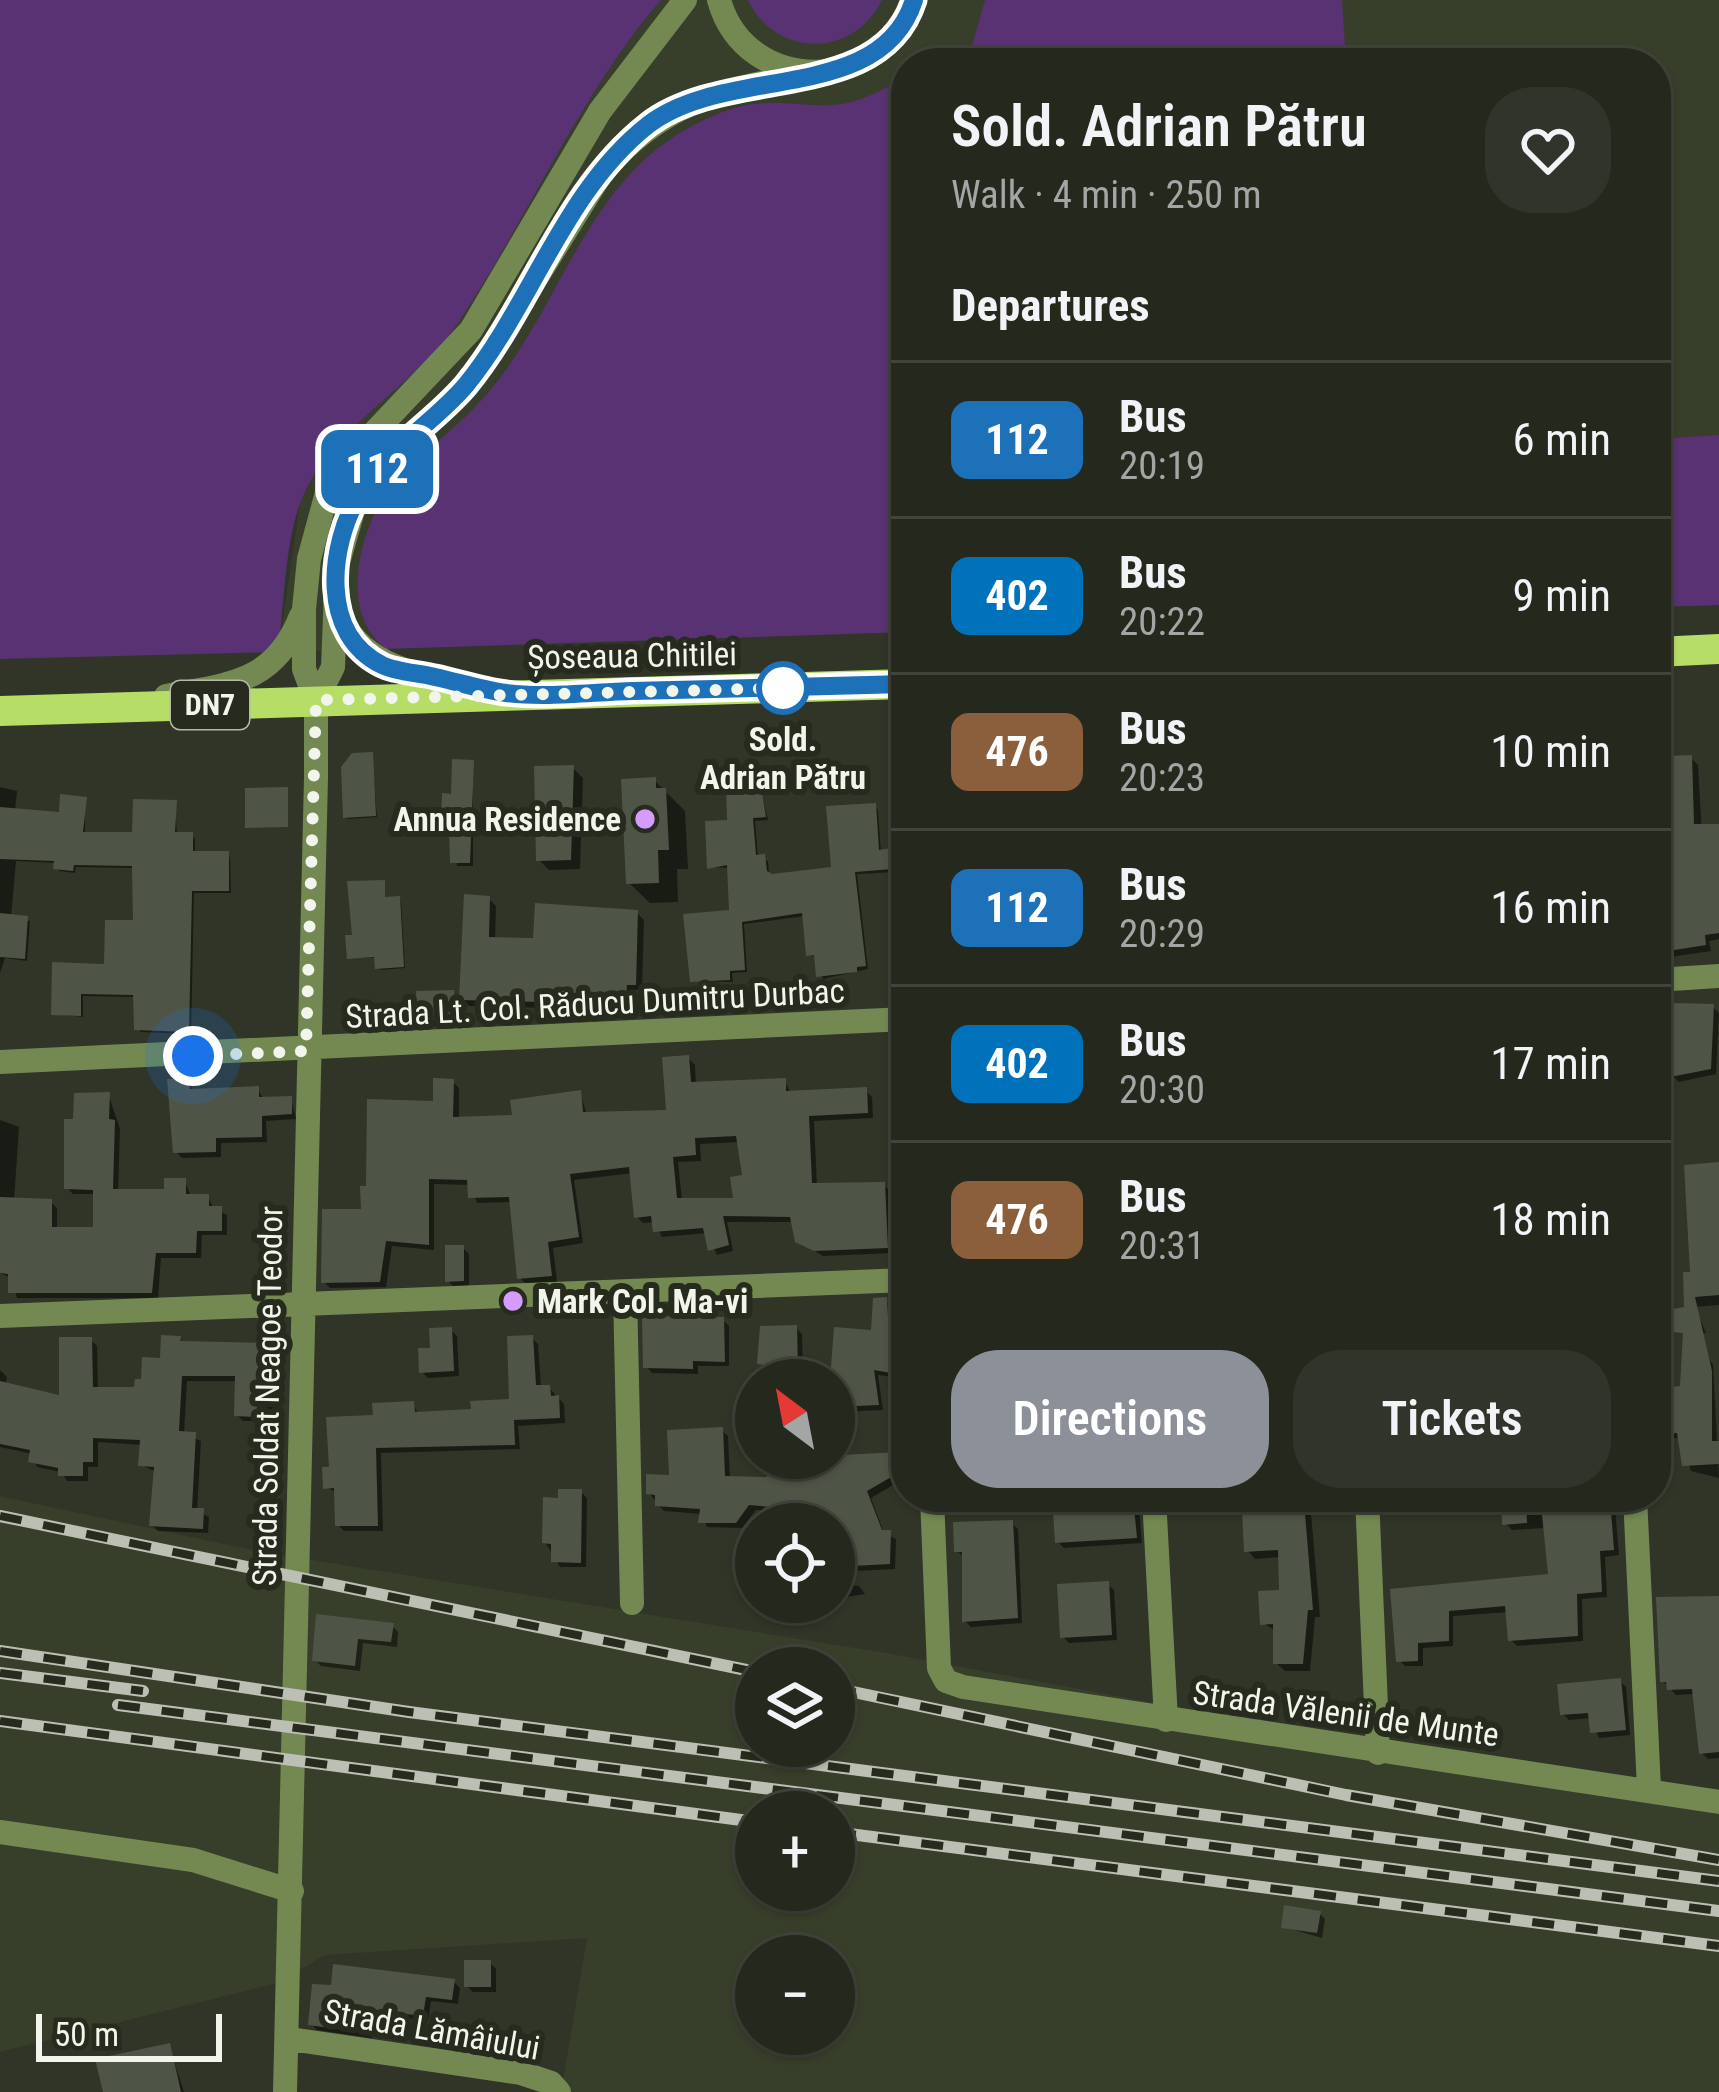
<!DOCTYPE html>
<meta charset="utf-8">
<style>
:root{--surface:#24281d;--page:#30342a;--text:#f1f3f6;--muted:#a3a6a4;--line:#41443b;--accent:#8c9099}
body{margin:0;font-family:"Roboto Condensed",sans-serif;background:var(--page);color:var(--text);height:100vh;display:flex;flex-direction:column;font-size:45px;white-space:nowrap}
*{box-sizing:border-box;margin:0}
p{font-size:39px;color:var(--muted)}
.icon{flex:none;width:66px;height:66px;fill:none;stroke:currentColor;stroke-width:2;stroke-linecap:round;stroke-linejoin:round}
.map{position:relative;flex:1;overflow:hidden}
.details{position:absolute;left:891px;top:48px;width:780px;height:1464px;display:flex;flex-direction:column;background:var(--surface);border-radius:48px;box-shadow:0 3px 9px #0004,0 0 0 3px var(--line)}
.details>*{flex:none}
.badge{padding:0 24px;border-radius:18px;font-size:42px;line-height:78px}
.needle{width:78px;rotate:328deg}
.fabs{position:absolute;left:735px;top:1359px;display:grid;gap:24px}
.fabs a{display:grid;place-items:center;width:120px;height:120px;border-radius:50%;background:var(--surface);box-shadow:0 3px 9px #0004,0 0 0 3px var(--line);font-size:60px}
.scale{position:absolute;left:36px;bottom:30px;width:186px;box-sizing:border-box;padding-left:12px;border:6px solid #f1f5eb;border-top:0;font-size:33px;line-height:42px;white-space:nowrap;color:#f1f5eb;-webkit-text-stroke:9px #262b1d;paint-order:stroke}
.you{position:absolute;width:60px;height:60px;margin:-30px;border:9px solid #fff;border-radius:50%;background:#1a73e8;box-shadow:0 0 0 18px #1a73e833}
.map>.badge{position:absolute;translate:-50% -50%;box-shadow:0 0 0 6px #fff}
h2{padding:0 60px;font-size:45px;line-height:108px}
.round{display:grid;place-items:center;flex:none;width:126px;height:126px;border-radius:48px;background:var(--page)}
.summary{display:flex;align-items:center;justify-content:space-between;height:204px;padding:0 60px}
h1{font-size:57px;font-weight:600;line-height:90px}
.button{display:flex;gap:24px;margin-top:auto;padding:24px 60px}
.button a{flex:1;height:138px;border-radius:48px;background:var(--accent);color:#fff;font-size:48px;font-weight:600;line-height:138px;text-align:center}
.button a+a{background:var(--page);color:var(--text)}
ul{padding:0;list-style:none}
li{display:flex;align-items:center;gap:36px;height:156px;padding:0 60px;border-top:3px solid var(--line)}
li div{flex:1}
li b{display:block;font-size:45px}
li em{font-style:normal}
li .badge{min-width:132px;font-weight:700;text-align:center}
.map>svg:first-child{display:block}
.built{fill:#373e2a;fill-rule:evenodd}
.green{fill:#583272}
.shadow{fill:#0007;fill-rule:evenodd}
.building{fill:#4f5546;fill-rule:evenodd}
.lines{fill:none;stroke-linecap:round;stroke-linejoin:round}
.minor{stroke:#748952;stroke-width:24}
.primary{stroke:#b6de67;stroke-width:30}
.rail-casing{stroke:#bbbfb4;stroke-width:12}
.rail{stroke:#262b1d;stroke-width:8;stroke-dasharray:22;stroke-linecap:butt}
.line-casing{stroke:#fff;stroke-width:27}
.line{stroke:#1d71b8;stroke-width:18}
.walk{stroke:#f1f5eb;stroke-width:12;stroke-dasharray:0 21.6}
.stop-dot{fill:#fff;stroke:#1d71b8;stroke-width:6}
.poi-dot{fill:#d39cfd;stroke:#262b1d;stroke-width:4.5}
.labels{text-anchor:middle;stroke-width:12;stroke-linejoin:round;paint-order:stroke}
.shield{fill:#262b1d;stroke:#b4b8ad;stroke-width:3}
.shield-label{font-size:30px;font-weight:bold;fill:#f1f5eb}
.street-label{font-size:33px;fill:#f1f5eb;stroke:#262b1d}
.stop-label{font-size:33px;font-weight:bold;fill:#f1f5eb;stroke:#262b1d}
.poi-label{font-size:33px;font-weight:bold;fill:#f1f5eb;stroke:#262b1d;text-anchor:end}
</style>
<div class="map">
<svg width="1719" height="2092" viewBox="0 0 1719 2092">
<rect width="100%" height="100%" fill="#303527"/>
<path class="built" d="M661,0H1719V605L1656,607V63H906V632L278,652L300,503L318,468L346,432L422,365L604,72Z
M0,1496L257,1551L886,1653L1719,1808V2092H561L587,1938L325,1955L277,1983L0,2052ZM756,1668H834V1746H756ZM756,1812H834V1890H756ZM756,1956H834V2034H756Z"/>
<path class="green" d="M0,0H661C577,98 529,217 458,323C413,389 335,423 302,499C285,538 284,608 278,652L0,659Z
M748,0H882C854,58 776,59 748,0Z
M985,0H1342L1346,63H967Z
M906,80V632L386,649C348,619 354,565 370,524C392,471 450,437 486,395C555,316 582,198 672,138C699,121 732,104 765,103C792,101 820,109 847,103C868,99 886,86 906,80Z
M1719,435V605L1656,607V439Z"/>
<path class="shadow" d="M372,755L377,817L348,819L346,817Z
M1691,758L1698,765L1705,888L1719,886V939L1709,941L1711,951L1657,959L1656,964V788Z
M473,763V866H457L453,797Z
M573,768L583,778L580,869L549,870L539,860Z
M654,780L685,811L688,869H677L678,902L650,903L629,883Z
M759,784L768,820L755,821L758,858L768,861L769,875L834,870L875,806L878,810L881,853L894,855L895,872L857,874L868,969L823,979L817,957L809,954L805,916L744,924L747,972L732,973L733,982L693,981L732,913L730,868L710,867L730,823Z
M0,787L17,791L15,811L61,815L85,800V835H135L175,803L177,835L195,838V854L230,857L231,893H194L191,1034L140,1032L136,997L83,996V1017L54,1014L107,967L136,923L135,868L76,867L75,873L59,871L56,863L16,861L11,917L30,921L27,961L5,958L0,973Z
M383,883L386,900L401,901L405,968L380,970L377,958L350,957Z
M489,899L496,906L495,941H536L637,913L644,920L642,990H633L632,1005L558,997V1006L550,1008L469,1006L463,999Z
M453,993L459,999L460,1025L426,1026L420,1020Z
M1713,1007L1719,1013L1716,1074L1679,1082L1673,1076Z
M688,1058L695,1065L696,1085L785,1081L791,1094L865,1090L872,1097L873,1118L814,1121L817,1186L884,1185L890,1191L893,1253L823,1256L797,1240L794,1222H727L733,1251L717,1255L707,1233L662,1237L655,1222L643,1223L637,1217L633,1173L574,1180L583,1243L553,1248L557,1282L526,1284L520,1278L513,1202L477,1203L470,1185L434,1184V1250L392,1246L386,1287L330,1288L324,1282L453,1082L459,1088V1119L515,1118L580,1093L587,1115L669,1113ZM740,1142L745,1177L737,1201H682L678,1162L701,1161L700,1144Z
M188,1082L194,1092L258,1089L264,1100L291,1099L296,1119L266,1121L267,1142L221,1143V1157L182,1158L176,1152Z
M109,1096L120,1129L118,1192H167L185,1181L191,1197H208L214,1209L227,1215V1235H202L201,1258H161L158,1298H17L11,1278L0,1273V1120L19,1127L14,1201L51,1202L57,1208V1230H96V1194H73L67,1188L76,1122Z
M1719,1165V1305L1695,1307L1706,1333L1656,1329V1316L1695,1308L1688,1301L1686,1275L1693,1274L1687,1167Z
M463,1248L469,1254V1286L454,1287L448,1281Z
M885,1300L891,1306L895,1377L878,1375L883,1410L837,1412L834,1380L873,1333Z
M723,1320L729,1326V1366H698V1374L652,1373L646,1366Z
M796,1328L802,1334L803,1374L766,1369L760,1363Z
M451,1330L457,1336L459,1376L428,1378L422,1372Z
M532,1338L538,1344L541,1388H549L564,1404L565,1423L518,1426L520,1449L381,1453L383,1531H344L338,1525L337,1493L326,1487L332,1470L376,1418L413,1404L419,1415L474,1412L512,1402Z
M179,1339L184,1344L271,1346L277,1352L276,1412H262V1421H243L237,1415V1381H187L184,1434L201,1441L197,1511L209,1517L208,1533L158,1531L152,1525L156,1472L141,1465L143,1445L98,1442V1467H88V1481H67L61,1472L37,1467L33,1454L0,1447V1370L7,1377L5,1385L62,1399L91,1340L97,1346L98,1390H137Z
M1707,1358L1713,1364L1719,1478L1691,1471L1680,1438L1663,1439L1657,1433L1656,1414L1666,1413Z
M721,1430L728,1436L730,1479L770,1480L898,1455L905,1478L871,1498L884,1533L896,1539L895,1569L834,1572V1524H800L796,1513L756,1510L742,1528L707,1527L702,1514L664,1511L649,1493Z
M581,1492L587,1498L586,1567H560L545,1542L561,1501Z
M1055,1497H1138L1142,1543L1064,1548L1058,1542Z
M1400,1497H1543V1507L1609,1501L1615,1507L1619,1555L1605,1557L1607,1597L1582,1599L1583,1641L1517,1646L1511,1640L1509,1612L1453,1616V1646L1423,1648V1666H1405L1399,1660L1394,1591L1551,1576L1546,1528L1512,1530L1505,1523L1504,1503L1407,1510Z
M1303,1504L1311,1513L1320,1617H1315L1310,1671H1285L1276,1663V1631L1263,1623L1282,1593L1281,1557L1255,1559L1247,1550L1245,1512Z
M1012,1523L1018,1529L1022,1623L971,1627L965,1621L964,1557L957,1551Z
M834,1583L859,1586L865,1594L834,1599Z
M1107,1584L1114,1590L1117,1640L1069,1643L1063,1637Z
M1719,1599V1758L1708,1759L1702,1753L1695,1694L1676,1695L1663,1681Z
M319,1618L392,1626L398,1632L397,1647L363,1643L360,1671L321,1666L315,1660Z
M1620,1681L1626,1687L1630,1735L1599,1738L1591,1718L1569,1720L1563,1714Z
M1319,1913L1325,1919L1322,1938L1284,1927Z
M490,1963L496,1969V1992H473L466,1985Z
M454,1982L460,1988L458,2004L431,2001L428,2021L375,2014L372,2038L317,2030L311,2024Z
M169,2046L184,2092H106Z"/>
<path class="building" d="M373,752L376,816L343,818L341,767L352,753Z
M1692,755L1694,824H1719V933L1705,935L1706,945L1668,951L1656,886V785L1665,779V756Z
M452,759L474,760L470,863H450L449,831L441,820L442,793L451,794Z
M574,765L571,860L536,861L534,766Z
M656,777V788H666L669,850H658L659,883L626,884L621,779Z
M760,781L766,817L753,818L756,855L765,854L767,871L772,874L831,867L826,806L876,803L879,850L891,848L893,869L855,872L866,966L857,967V972L816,977L814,955L806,956L802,913L742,922L745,970L730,971V980L690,982L683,914L729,910L727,865L707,869L705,821L727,820L726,782Z
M288,787V827L245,828V788Z
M60,794L87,797L83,832H132L133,799L177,800L175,832H193V851H229V891H192L189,1032L134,1030L133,995L81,994V1016L51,1015L52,962L104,964L105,920H133L132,866L74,865L73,871L53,869L54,861L0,859V807L59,812Z
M385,880V897L400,896L404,967L375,969L374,957L347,959L345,935H352L347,881Z
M464,894L490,896L489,937L533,938L535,903L638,910L636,985H627L626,1000L553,991L552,1000L542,1002L459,1000Z
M0,913L28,916L25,959L0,957Z
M454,990L455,1020L417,1022L416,991Z
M1673,1003L1714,1004L1711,1069L1670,1077Z
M689,1055L691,1082L786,1078V1091L867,1087L868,1113L809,1116L812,1183L885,1182L888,1248L814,1251L795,1242L790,1217L723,1216L729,1245L708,1251L703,1228L653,1232L651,1216L634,1218L629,1167L570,1174L579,1237L548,1242L552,1276L517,1279L509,1197L468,1198L467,1180L429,1179V1245L386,1241L380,1282L321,1283L322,1209H361L360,1186H366L367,1099L433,1101V1078L454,1079L453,1117L512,1115L510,1100L581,1090L583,1112L666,1110L662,1057ZM736,1136L742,1175L730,1177L733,1198H677L673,1157L696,1155L695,1138Z
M167,1079H189L190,1089L259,1086V1097L292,1096V1114L262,1116V1137L216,1138V1152L173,1153Z
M110,1092L109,1119L115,1120L113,1189H164V1178H186V1194H209V1206H222V1231H197L196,1253H156L152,1293H8V1274L0,1273V1197L52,1199V1227H93V1190L64,1189V1119H73L74,1093Z
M1719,1162V1295L1695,1297L1712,1371V1441H1719V1464L1682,1466L1677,1433L1656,1434V1411L1663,1410L1662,1388L1680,1386L1683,1333L1660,1331L1658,1312L1684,1307L1683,1272H1690L1684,1165Z
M445,1245H464V1281L445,1282Z
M887,1297L891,1373L874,1370L879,1405L834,1407L830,1380L834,1327L871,1330L873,1298Z
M642,1316L724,1317L725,1362L693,1361V1369L643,1368Z
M797,1325L798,1370L757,1364L760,1326Z
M452,1327L454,1371L419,1373L418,1348H430L429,1328Z
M161,1335L181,1336L180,1341L272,1343L271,1407H257V1417L234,1416L235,1376H182L179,1431L196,1432L192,1508H204L203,1529L149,1526L154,1467L138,1466L140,1440L93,1438V1462H83V1476H58V1468L28,1462L30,1450L0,1444V1381L59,1395V1337H92L93,1387H134L135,1379H141L142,1357L160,1358Z
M533,1335L536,1385H550L551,1396L559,1395L560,1418L514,1420L515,1445L376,1448L378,1526H335L334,1488L323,1489L322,1467H329L326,1417L373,1415L372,1403L414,1401L415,1412L471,1409L470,1401L509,1399L507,1336Z
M723,1427L725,1476L767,1477V1459L899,1452L900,1472L867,1491L882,1530H891L890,1564L834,1567V1521H793V1509L749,1505L736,1523H698L700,1509L655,1506V1495L646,1494V1474L669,1475L667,1430Z
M558,1489H582L581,1563L551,1562V1544L542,1543L543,1497L558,1498Z
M1052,1497H1133L1137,1538L1055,1543Z
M1501,1497H1526L1527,1523L1502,1525Z
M1610,1498L1614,1550L1600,1551L1602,1592L1577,1594L1578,1636L1508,1641L1505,1606L1449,1611V1641L1418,1643V1661L1396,1662L1390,1589L1548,1574L1541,1505Z
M1279,1505L1282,1514H1305L1313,1610H1308L1303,1664H1273V1624L1260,1625L1258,1591L1279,1590L1278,1550L1244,1552L1242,1510Z
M1013,1520L1018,1618L962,1622V1552H954L953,1522Z
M1109,1581L1112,1635L1060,1638L1057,1584Z
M1719,1596V1752L1699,1754L1692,1689L1667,1690L1666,1682H1660L1656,1597Z
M316,1614L394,1623L391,1642L358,1639L355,1666L312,1661Z
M1621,1678L1626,1730L1590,1733L1588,1713L1560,1715L1557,1684Z
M1284,1905L1321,1911L1317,1933L1281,1928Z
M464,1960H491V1987H464Z
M333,1964L455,1979L452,2000L426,1997L423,2016L370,2010L367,2033L308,2025L312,1984L331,1985Z
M170,2043L181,2092H103L95,2059Z"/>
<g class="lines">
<path class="minor" d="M719,0C746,97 885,94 914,0
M336,609C362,673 428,675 487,689
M901,684L906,806
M166,696C229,684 274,684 301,616
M316,701L333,667L337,566L357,497L377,469L464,387L489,354L603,171C665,100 719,91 807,74
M1656,980L1719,976
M0,1062L906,1019
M625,1292L632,1603
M0,1316L906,1280
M932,1497L939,1668L946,1681L963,1687L1719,1802
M1154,1497L1166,1720
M1367,1497L1378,1753
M1635,1497L1649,1788
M0,1832L193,1860L292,1891
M290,2039L521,2073L551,2083L559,2092
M285,2092L316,777V701L304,669V609L309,559L331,478L471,330L600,111L685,0"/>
<path class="primary" d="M1656,652L1719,649
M0,711L906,684"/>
<defs>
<path id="rail" d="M0,1516L756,1672
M0,1651L409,1712L1719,1881
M0,1673L143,1691
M834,1688L1346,1795L1719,1860
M118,1705L1719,1911
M0,1721L756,1822
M834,1832L1719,1946"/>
</defs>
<use href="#rail" class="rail-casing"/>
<use href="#rail" class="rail"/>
</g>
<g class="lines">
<defs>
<path id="line" d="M906,684C815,687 724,689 633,691C592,692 546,698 506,693C482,690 458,682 435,677C419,673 396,672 382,665C319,634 329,546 359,495C385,450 433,424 466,385C532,304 564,191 648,125C726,64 881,105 914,0"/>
</defs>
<use href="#line" class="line-casing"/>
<use href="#line" class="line"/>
<path class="walk" d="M193,1056L306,1051L316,700L791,688H783"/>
</g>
<circle class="stop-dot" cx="783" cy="688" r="24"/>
<g class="poi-dot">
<circle cx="645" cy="819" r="12"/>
<circle cx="513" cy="1301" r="12"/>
</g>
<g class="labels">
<rect class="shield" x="171" y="681" width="78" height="48" rx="9"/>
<g class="shield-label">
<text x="210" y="715">DN7</text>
</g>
<g class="street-label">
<text transform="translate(632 655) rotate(-1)" y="12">Șoseaua Chitilei</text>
<text transform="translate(595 1003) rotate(-3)" y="12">Strada Lt. Col. Răducu Dumitru Durbac</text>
<text transform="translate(267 1396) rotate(-89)" y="12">Strada Soldat Neagoe Teodor</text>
<text transform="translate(1346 1713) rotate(8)" y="12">Strada Vălenii de Munte</text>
<text transform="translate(432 2029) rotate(10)" y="12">Strada Lămâiului</text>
</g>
<g class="stop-label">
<text x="783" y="751">Sold.<tspan x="783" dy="38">Adrian Pătru</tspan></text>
</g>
<g class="poi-label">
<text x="621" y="831">Annua Residence</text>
<text x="537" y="1313" text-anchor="start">Mark Col. Ma-vi</text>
</g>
</g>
</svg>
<div class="fabs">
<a><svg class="needle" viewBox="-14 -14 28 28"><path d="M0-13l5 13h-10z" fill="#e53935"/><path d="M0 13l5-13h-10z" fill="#a3a6a4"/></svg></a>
<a><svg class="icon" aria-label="locate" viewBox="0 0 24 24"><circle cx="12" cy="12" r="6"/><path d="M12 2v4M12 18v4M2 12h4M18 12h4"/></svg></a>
<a><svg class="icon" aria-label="layers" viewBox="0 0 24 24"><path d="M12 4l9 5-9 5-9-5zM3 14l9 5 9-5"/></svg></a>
<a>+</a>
<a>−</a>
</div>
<div class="scale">50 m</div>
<div class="you" style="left:193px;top:1056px"></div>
<b class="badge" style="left:377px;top:469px;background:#1d71b8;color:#fff">112</b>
<section class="details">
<div class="summary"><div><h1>Sold. Adrian Pătru</h1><p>Walk · 4 min · 250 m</p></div><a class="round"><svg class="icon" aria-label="heart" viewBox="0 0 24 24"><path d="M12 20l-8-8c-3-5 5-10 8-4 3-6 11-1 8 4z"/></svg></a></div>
<h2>Departures</h2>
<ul>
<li><span class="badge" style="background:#1d71b8;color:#fff">112</span><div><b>Bus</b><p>20:19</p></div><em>6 min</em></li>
<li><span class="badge" style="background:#0072bc;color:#fff">402</span><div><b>Bus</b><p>20:22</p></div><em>9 min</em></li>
<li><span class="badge" style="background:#8b5e3c;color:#fff">476</span><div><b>Bus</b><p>20:23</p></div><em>10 min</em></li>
<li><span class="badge" style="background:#1d71b8;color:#fff">112</span><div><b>Bus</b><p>20:29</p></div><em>16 min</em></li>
<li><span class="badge" style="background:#0072bc;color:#fff">402</span><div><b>Bus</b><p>20:30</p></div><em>17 min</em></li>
<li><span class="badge" style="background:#8b5e3c;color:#fff">476</span><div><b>Bus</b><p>20:31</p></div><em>18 min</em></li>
</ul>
<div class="button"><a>Directions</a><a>Tickets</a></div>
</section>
</div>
